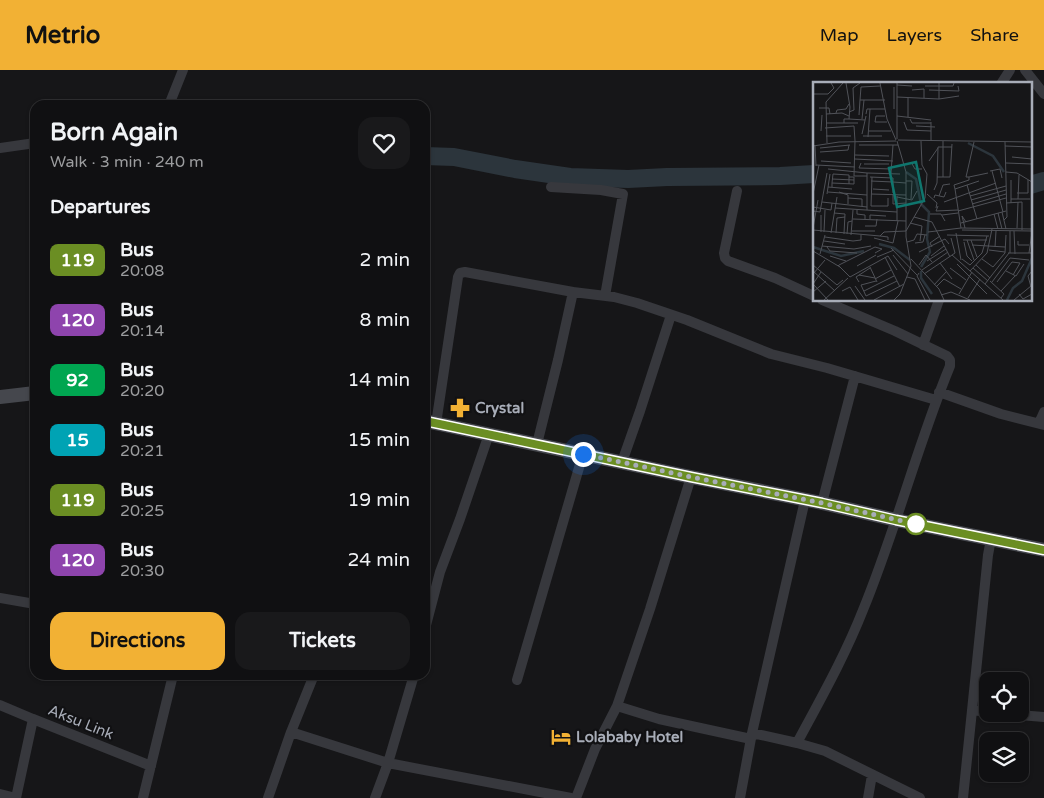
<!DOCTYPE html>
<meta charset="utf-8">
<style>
:root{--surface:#101012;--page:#19191b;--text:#f1f3f6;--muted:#9c9d9f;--line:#303032;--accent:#f2b134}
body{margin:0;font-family:"Varela Round",sans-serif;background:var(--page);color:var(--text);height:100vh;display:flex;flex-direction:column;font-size:19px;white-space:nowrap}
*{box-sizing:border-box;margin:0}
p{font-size:16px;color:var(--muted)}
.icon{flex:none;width:28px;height:28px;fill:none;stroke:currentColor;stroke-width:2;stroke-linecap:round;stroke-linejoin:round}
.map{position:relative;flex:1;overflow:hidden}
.panel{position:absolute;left:30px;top:30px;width:400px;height:580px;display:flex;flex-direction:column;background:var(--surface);border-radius:15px;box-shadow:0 1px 4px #0004,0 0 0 1px var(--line)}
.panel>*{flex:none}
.badge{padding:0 10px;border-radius:8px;font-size:18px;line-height:32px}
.buttons{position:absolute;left:979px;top:602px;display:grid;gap:10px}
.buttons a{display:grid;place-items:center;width:50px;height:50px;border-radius:10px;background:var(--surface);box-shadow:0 1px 4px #0004,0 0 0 1px var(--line);font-size:25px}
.you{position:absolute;width:25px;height:25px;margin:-12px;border:4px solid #fff;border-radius:50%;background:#1a73e8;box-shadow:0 0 0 8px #1a73e833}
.map>.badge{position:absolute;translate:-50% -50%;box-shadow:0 0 0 2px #fff}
h2{padding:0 20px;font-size:19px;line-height:45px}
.round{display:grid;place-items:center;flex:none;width:52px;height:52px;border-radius:15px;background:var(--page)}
.summary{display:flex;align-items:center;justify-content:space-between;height:85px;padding:0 20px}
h1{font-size:24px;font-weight:800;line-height:38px}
.button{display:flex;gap:10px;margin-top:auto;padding:10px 20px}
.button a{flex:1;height:58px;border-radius:15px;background:var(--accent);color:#111;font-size:20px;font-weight:800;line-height:58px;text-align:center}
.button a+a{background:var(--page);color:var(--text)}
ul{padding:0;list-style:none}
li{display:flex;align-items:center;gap:15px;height:60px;padding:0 20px}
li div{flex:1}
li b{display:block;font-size:19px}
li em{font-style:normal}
li .badge{min-width:55px;font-weight:700;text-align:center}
header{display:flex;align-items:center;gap:30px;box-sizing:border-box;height:70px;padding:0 25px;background:var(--accent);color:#111}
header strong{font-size:24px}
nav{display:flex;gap:28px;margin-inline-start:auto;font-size:18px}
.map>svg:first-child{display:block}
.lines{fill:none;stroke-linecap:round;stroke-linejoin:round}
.river{stroke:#2c353c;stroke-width:18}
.street{stroke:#37383d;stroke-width:10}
.secondary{stroke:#45474d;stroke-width:14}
.line-casing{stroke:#fff;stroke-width:11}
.line{stroke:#6b8e23;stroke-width:8}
.walk{stroke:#a8adb8;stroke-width:5;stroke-dasharray:0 9}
.stop-dot{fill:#fff;stroke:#6b8e23;stroke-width:2.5}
.labels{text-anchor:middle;stroke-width:4.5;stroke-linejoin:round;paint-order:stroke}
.poi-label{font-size:15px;font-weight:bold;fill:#a8adb8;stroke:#111113;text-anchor:start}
.street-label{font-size:15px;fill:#a8adb8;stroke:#111113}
.inset-river{fill:none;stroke:#2c353c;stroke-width:2.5}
.inset-road{fill:none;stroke:#505258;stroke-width:1}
.view{fill:#0f766e;fill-opacity:0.15;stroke:#0f766e;stroke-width:2.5}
.inset-edge{fill:none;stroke:#a8adb8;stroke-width:2.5}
</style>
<header>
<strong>Metrio</strong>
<nav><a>Map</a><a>Layers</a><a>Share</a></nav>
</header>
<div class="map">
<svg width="1044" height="728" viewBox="0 0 1044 728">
<rect width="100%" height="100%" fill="#161618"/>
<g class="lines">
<path class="river" d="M425,86L454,87L515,99L570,107L628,109L667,107L780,106L814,104
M1030,115L1044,111"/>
<path class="street" d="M1025,0L1044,24
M1001,14L1010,0
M169,35L183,0
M0,78L35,73
M551,117L601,120L623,124L605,226
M737,121L724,183L725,188L728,191L775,208L814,226
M923,275L939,230
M939,322L1001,344L1044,355
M1039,353L1044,342
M436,354L458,207L460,203L465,202L573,222L614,227L637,233L687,250L771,284L827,298L936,330
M537,374L558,290L573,222
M622,392L640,341L671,245
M822,433L855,306
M0,528L35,534
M425,559L440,502L460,449L489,364
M517,610L583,384
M0,635L33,649L151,696
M617,636L659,649L751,669
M972,640L988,642
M1008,644L1044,647
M291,662L314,605
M752,663L797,673L825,681L920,728
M797,673C820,630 845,586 863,540C896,460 917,376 950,296V290L947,286L895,261L822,230
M0,724L16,728
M16,728L33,649
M143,728L173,605
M268,728L291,662L388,693L414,605
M375,728L388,693L571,728
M576,728L595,679L617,636L650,539L691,407
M740,728L752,663L805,430
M868,728L872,705
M963,728L988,485L991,469"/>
<path class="secondary" d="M0,327L35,323
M425,351L691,407L822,433L896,450L1044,480"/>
</g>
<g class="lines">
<defs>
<path id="line" d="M425,351L691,407L822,433L896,450L1044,480"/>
</defs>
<use href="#line" class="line-casing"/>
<use href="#line" class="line"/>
<path class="walk" d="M583,384L691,407L822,433L916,454"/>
</g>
<defs>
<symbol id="pharmacy-bare" viewBox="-9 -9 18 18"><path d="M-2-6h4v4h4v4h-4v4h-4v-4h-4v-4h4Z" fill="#f2b134" stroke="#111113" stroke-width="2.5" paint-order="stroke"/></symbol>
<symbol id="hotel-bare" viewBox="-9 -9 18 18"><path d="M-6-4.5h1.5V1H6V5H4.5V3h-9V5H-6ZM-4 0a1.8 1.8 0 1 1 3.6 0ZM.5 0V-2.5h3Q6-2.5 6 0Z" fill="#f2b134" stroke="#111113" stroke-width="2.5" paint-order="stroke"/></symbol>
</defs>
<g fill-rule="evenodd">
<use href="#pharmacy-bare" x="446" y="324" width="28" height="28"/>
<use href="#hotel-bare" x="547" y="653" width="28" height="28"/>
</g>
<circle class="stop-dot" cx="916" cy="454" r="10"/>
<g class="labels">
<g class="poi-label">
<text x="475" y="343">Crystal</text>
<text x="576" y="672">Lolababy Hotel</text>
</g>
<g class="street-label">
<text transform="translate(81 652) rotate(22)" y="5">Aksu Link</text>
</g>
</g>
<g transform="translate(813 12)">
<rect width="219" height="219" fill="#161618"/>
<path class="inset-river" d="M155,61L180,74L191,90M93,90L103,97L108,122M66,162L81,166L97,178M0,165L28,174L51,169M108,185L117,170L114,157L116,130L108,122M108,189V196L119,212M194,218L200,206L209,199L219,176"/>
<path class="inset-road" d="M67,1L74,37L83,58M126,1V17L146,14M84,3L99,4M112,4H140L141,1M48,5L47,18H72M48,5L67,4M81,5V27M99,8L111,7V16M116,8L146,9L145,4M0,12H15L21,6L18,1M84,15L126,17M95,15V35M6,26H16L17,32M36,30L41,28L40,6L47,1M23,31L24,28L33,27L36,22M13,32L29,31L36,34M53,32L54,27H72M46,33L47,18M72,34H63L62,40H74M84,34L118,38M36,37L52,38M49,37L51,18M97,37L99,41H118M91,40L94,48L118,49M13,41H45M31,41V37H36L37,25L33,1M103,44L122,45M12,46L41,44L42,59M8,49L9,33M56,49H78M49,52L53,34M13,54H38M50,54H69M55,55L57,27M84,57V1M85,58L219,60M118,58V40M42,59L41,94H54M14,61L13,20L30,1M2,63L3,84M46,63H85M0,64L26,60L83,59M192,64L219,65M7,66L37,63M7,70L35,68L36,63M42,73L76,74M199,75L219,77M42,77L80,79M8,79L38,81M116,79L125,66M98,80L102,87H109M48,81L46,86L79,87M193,81L219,82M51,82H76M3,83L42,85M15,87L54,91V128M177,89L187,87L189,96M179,89L190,130M193,90L204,91L219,100M54,91L87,92M78,91L80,63M57,95L80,96V100L93,101M59,95L58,124H75V116M124,95H137L139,62M130,95V59M156,95H153L161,60M19,97L41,98M198,98V121M58,99L80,100V111M93,99H99L98,117M19,101L20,92L36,93V102M154,103L164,137M15,105L39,107M19,105V101L41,102V95H36M60,107L76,108M142,107L141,103L156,98V95L175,91M121,108L124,101L125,65H139M15,110L54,113M26,110L35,113V122M204,111H215V98M0,112L6,83M14,112L17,92M58,112L93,113M114,112L124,121L123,126M80,113V122L93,121M84,114V139M126,114L130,103L137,102M157,114L193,104M84,115L99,118L104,109M35,116L49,117V124M121,116L122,113L131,115L133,110M198,117H217M205,117L206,93M158,118L193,108M9,120L54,125M131,120L183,101M193,121L209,120V148M159,122L193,112M125,124L123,129L145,128M0,125L18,128L19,121M22,126L84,130M44,128V132L52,133V137M0,129L7,130L14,91M145,129L193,116M189,130L193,147M21,131L32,132L31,152M185,131L189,147M117,132H128L132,139M181,132L185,147M129,133L145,131M101,135L119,140L137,175M40,137L93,139M57,137V133L73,134M191,138L194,135L192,60M97,141L109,144L107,159M148,141L193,129M52,144H63L64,137M0,146L5,118M148,146L142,107L166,99M152,146L149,134L153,140M204,146L205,120M0,148L67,154L75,155V158M149,148L219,149M39,149H62M201,149L202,172M8,150V133M11,150L12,128M115,150L148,146L219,147M18,151L24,115M23,151L24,136L32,135M143,151L148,178M34,152L35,140L39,139M38,153L40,128M134,153L176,154M67,154L71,150L93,149L112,116L114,92L109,83L108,59M12,155L40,159L48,158V153M61,156L80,161L85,139M150,158H174M154,158L161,178M158,158L164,175M11,159L32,162M205,159V163H216M94,160L101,158L104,152L114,153M151,160L154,174L159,179M102,161L110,160L112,153M159,163L192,165M9,164L41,167L58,164M14,165L17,169L44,171M119,165L117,161L127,154M182,165L183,149M78,166L104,193M176,168L192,170M0,169L27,185M106,170L132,157L136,162M195,171H219M197,171V149M216,171L219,150M7,172L12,153M80,173L95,192M139,173L190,218M17,174L33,179M118,174L131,164M64,175L81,168M72,175L87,205M98,177L126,207L131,218M149,177L157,183L169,171L174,154M169,177L180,185L192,171L193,153M114,179L133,167M127,181L139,197M144,182L174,212M0,183L24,203L30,198M25,183L37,195M26,183L62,165L69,167L62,171M106,183L113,173L119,180M163,183L177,196M44,184L63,173M57,185L64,200M137,186L153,198M160,186L175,199M109,188L135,170M0,189L22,209M157,189L174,171L179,147M193,189L203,194L211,182M8,190L0,202L15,218M106,191L104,194L117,218M0,192L12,178M111,192L142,171L138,156M46,193L62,196M37,195L75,174L84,188M94,195L102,197L112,218M62,197L78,188M63,199L48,203L53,214L84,199M177,199L191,212L188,216M46,200L43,195L57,186M179,200L197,176L216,178M184,200L199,180L207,181L200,193M172,202L196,171M121,203L133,190M42,204L52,218M123,205L131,197L148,207M218,205L215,194L219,189M29,209L37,205L45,218M51,209L81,194M188,209L202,194M0,210L13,199M146,212L159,190M206,212L210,217L219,212M128,213L138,210L157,218M155,216L167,197M11,218L35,196M61,218L91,202M81,218L87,212L98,184L93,155V90L84,59M201,218L218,204"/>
<path class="view" d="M103,80L111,119L84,125L76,86Z"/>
<rect width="219" height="219" class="inset-edge"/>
</g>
</svg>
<div class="buttons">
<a><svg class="icon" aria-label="locate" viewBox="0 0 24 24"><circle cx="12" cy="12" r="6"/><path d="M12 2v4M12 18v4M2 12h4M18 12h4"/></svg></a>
<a><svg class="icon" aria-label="layers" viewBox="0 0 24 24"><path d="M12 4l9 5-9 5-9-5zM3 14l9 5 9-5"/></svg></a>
</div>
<div class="you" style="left:583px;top:384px"></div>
<section class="panel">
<div class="summary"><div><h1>Born Again</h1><p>Walk · 3 min · 240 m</p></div><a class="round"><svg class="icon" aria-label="heart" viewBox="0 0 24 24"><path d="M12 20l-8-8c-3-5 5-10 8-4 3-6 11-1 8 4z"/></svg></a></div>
<h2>Departures</h2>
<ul>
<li><span class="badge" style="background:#6b8e23;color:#fff">119</span><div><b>Bus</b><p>20:08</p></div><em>2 min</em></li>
<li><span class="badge" style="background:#8e44ad;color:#fff">120</span><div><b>Bus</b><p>20:14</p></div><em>8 min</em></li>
<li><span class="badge" style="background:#00a651;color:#fff">92</span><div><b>Bus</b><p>20:20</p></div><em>14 min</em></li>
<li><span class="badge" style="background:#00a3b4;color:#fff">15</span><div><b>Bus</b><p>20:21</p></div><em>15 min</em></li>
<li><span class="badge" style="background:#6b8e23;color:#fff">119</span><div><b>Bus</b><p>20:25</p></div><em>19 min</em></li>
<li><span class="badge" style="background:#8e44ad;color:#fff">120</span><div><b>Bus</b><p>20:30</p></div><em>24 min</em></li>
</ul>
<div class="button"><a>Directions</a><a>Tickets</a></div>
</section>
</div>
